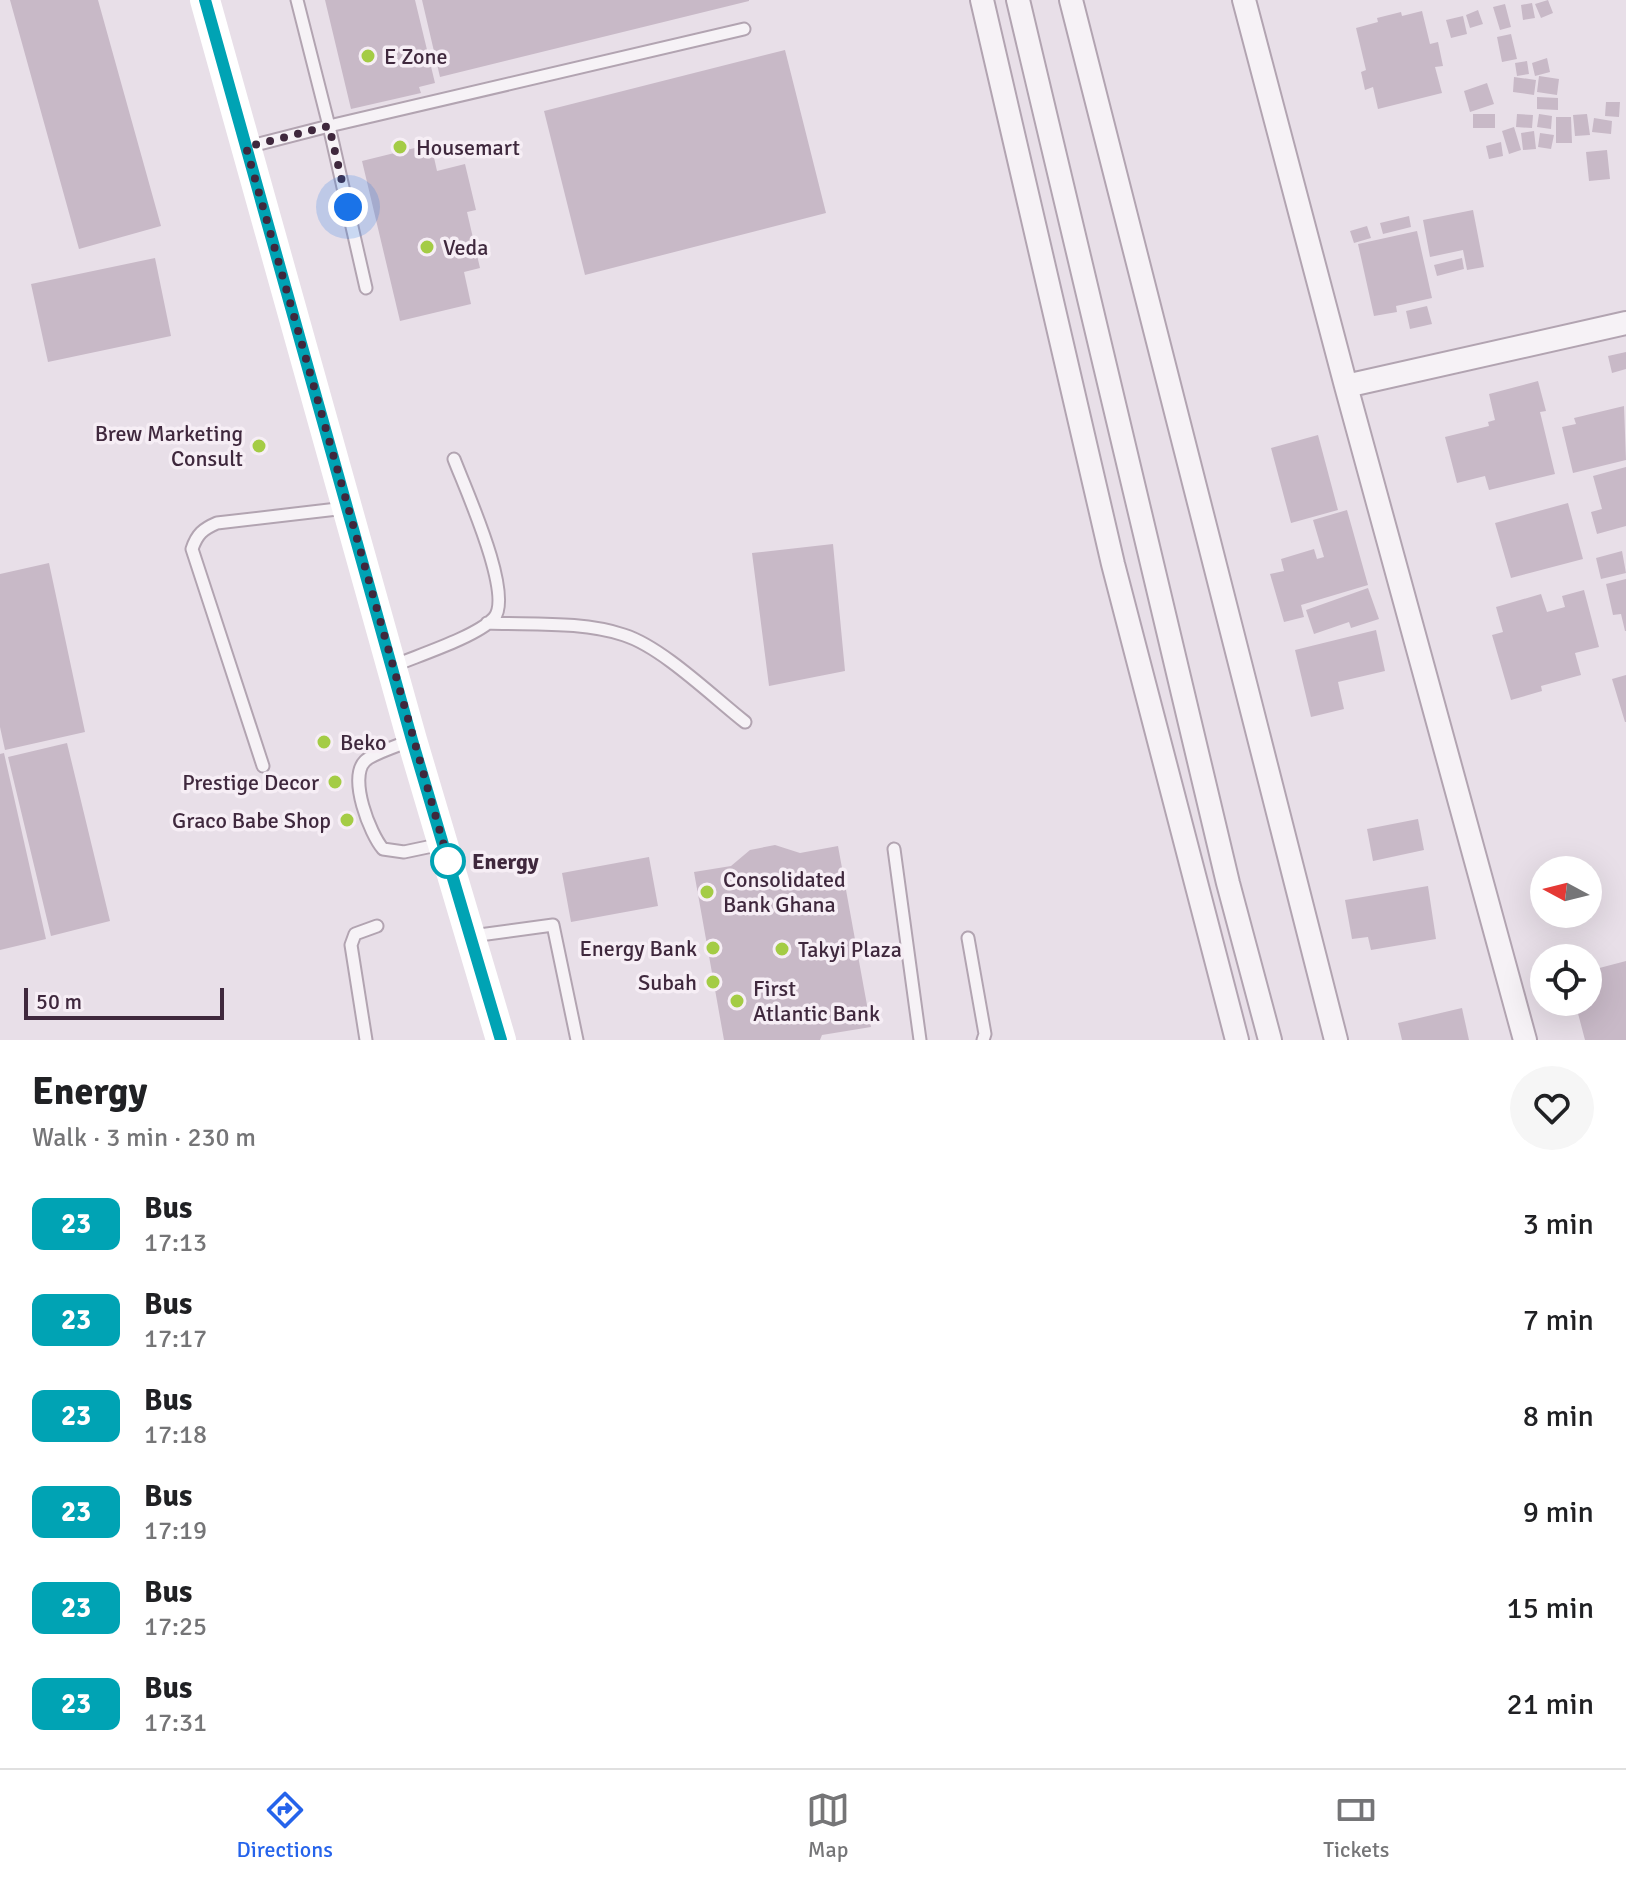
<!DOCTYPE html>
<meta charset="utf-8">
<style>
:root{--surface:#fff;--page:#f6f6f6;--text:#202124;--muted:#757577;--line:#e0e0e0;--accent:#2563eb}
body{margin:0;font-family:Signika,sans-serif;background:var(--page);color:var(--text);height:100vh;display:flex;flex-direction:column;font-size:30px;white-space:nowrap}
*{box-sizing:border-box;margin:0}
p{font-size:26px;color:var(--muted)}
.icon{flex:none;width:44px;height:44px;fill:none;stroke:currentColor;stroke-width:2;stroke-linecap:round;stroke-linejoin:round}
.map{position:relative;height:1040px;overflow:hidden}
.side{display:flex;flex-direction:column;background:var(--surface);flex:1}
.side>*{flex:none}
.badge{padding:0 16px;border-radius:12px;font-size:28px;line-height:52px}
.needle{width:52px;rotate:277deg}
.controls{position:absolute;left:1530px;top:856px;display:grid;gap:16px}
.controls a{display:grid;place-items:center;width:72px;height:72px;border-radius:50%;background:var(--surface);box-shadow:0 8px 32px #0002;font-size:40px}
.scale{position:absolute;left:24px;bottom:20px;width:200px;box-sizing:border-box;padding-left:8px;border:4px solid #3f283d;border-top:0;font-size:22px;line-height:28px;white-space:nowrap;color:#3f283d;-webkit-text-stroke:6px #f6eef5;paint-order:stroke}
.you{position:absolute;width:40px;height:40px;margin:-20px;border:6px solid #fff;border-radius:50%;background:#1a73e8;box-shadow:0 0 0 12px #1a73e833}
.map>.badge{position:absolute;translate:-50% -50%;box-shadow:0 0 0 4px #fff}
.round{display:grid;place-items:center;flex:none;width:84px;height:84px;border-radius:42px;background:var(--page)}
.head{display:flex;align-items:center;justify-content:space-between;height:136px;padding:0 32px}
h1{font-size:38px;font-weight:800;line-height:60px}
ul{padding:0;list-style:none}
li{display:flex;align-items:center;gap:24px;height:96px;padding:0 32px}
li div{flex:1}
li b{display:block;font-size:30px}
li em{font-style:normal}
li .badge{min-width:88px;font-weight:700;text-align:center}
.tab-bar{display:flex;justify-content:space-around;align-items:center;height:112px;border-top:2px solid var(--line);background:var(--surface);font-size:22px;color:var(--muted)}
.tab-bar a{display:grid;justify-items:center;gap:4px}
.tab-bar .current{color:var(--accent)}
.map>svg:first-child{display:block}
.building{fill:#c8b9c7}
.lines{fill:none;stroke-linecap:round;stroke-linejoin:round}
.lane-casing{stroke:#b2a4b1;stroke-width:15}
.street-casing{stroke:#b2a4b1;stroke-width:26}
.lane{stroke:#f6f2f6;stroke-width:11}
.street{stroke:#f6f2f6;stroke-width:22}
.secondary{stroke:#fff;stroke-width:30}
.line-casing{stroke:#fff;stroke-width:18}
.line{stroke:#00a3b4;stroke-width:12}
.walk{stroke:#3f283d;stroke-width:8;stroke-dasharray:0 14.4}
.poi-dot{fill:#a4cc45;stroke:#f6eef5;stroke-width:3}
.stop-dot{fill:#fff;stroke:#00a3b4;stroke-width:4}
.labels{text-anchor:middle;stroke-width:7;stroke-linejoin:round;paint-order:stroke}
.poi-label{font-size:22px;fill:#3f283d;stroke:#f6eef5;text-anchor:start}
.stop-label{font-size:22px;font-weight:bold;fill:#3f283d;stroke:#f6eef5;text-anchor:start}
</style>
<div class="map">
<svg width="1626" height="1040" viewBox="0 0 1626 1040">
<rect width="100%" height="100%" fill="#e8dfe8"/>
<path class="building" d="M10,0H98L161,226L79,249Z
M325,0H415L435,83L419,87L421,93L351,109Z
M422,0H749V1L440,77Z
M1548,0L1553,13L1541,18L1535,4Z
M1532,3L1535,18L1523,20L1521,5Z
M1505,4L1511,27L1500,30L1493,7Z
M1478,10L1483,24L1470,28L1466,15Z
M1422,11L1430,44L1438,42L1443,66L1435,67L1442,93L1378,109L1373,87L1365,90L1361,72L1366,70L1356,28L1378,22L1377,18L1401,12L1402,16Z
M1463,16L1467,34L1451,38L1446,20Z
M1511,34L1517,59L1502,62L1497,37Z
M785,50L826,213L585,275L544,111Z
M1547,58L1550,72L1535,76L1532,63Z
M1527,61L1529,74L1517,76L1515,63Z
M1539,76L1559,79L1557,95L1537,92Z
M1514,77L1536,80L1534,95L1513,92Z
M1487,83L1494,104L1470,112L1464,91Z
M1537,97L1558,98V110L1537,109Z
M1606,102H1620L1619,117L1605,116Z
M1473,114H1495V128H1473Z
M1517,114L1533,115L1532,128L1516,127Z
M1539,114L1552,116L1551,129L1537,127Z
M1587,114L1590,135L1575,136L1573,115Z
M1556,117H1571L1572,143H1556Z
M1594,118L1612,121L1611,134L1592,132Z
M1514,127L1521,150L1509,154L1502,131Z
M1534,131L1536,149L1523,150L1521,133Z
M1540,133L1554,135L1551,149L1538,147Z
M1501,142L1503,156L1489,159L1486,146Z
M431,144L437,171L465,164L476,210L467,212L480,268L464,272L471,304L400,321L362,161Z
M1607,150L1610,179L1589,181L1586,152Z
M1473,210L1484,267L1467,270L1463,250L1430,257L1423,220Z
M1409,216L1411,227L1383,234L1380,223Z
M1367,226L1371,238L1354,243L1350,231Z
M1417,231L1432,298L1396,306L1397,312L1374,316L1358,244Z
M155,258L171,336L48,362L31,284Z
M1462,258L1464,269L1437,276L1434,265Z
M1427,306L1432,324L1410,329L1406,311Z
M1626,352V369L1612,373L1608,356Z
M1538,381L1546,411L1540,412L1555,474L1489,490L1485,476L1457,483L1445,437L1489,426L1488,422L1495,420L1489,394Z
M1624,406L1626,460L1573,473L1562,427L1576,424L1574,418Z
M1318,435L1338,510L1291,523L1271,448Z
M1626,467V526L1597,534L1591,512L1602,509L1593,476Z
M1568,503L1583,559L1511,578L1495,523Z
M1347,510L1368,585L1301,605L1304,617L1284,622L1270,574L1284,571L1281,559L1314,549L1317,559L1324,557L1313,520Z
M833,544L845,671L769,686L752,553Z
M1622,551L1626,573L1601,579L1596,558Z
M49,563L85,732L5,750L0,727V574Z
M1626,579V631H1625L1621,614L1613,615L1606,584Z
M1368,588L1379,619L1351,628L1349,622L1314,634L1306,610Z
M1584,590L1599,647L1575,653L1581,675L1541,686L1542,691L1511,700L1492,635L1503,632L1496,607L1541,594L1547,612L1565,607L1562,596Z
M1376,630L1385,671L1338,682L1344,709L1311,717L1295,650Z
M1626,675V722H1625L1612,679Z
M67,743L110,921L51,936L8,757Z
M4,753L46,939L0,950V754Z
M1418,819L1424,850L1373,861L1367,829Z
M775,845L800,853L838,846L871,1027L822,1035L820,1040H724L694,872L731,866L750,850Z
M649,857L658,906L571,922L562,873Z
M1428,886L1436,939L1371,950L1368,937L1352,939L1345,900Z
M1626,961V1040H1585L1575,1002H1588V971Z
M1462,1008L1469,1040H1402L1398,1023Z"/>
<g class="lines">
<defs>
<path id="lane" d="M297,0L329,126L744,29
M247,147L329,126L366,288
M487,623C531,625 582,621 624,635C662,647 712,696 745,722
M393,666C419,655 476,637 494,618C514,595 465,488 454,459
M411,740C401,745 373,753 365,761C348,778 370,834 383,849L404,852L442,844
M263,766L192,549C197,534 203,529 217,523L346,508
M894,849L920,1040
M472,936L553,925L577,1040
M968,938L985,1034L983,1040
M366,1040L351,945L355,934L377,926"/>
<path id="street" d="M982,0L1113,564L1237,1040
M1018,0L1228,883L1270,1040
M1071,0L1336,1040
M1244,0L1346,386L1525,1040
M1346,386L1626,323"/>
</defs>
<use href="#lane" class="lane-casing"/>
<use href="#street" class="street-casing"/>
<use href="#lane" class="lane"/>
<use href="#street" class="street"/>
<path class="secondary" d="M205,0L412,740L501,1040"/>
</g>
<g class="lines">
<defs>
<path id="line" d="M205,0L412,740L501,1040"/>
</defs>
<use href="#line" class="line-casing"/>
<use href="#line" class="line"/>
<path class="walk" d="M348,207L329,126L246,147L450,867L448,861"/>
</g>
<g class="poi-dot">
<circle cx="368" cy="56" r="8"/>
<circle cx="400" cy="147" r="8"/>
<circle cx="427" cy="247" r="8"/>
<circle cx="259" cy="446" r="8"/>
<circle cx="324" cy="742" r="8"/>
<circle cx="335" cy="782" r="8"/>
<circle cx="347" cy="820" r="8"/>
<circle cx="707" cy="892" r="8"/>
<circle cx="713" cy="948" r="8"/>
<circle cx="782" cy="949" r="8"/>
<circle cx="713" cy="982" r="8"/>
<circle cx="737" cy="1001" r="8"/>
</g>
<circle class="stop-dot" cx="448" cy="861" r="16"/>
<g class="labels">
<g class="poi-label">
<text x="384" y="64">E Zone</text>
<text x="416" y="155">Housemart</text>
<text x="443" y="255">Veda</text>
<text x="243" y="441" text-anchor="end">Brew Marketing<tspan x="243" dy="25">Consult</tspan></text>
<text x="340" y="750">Beko</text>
<text x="319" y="790" text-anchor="end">Prestige Decor</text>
<text x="331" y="828" text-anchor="end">Graco Babe Shop</text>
<text x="723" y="887">Consolidated<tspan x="723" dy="25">Bank Ghana</tspan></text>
<text x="697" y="956" text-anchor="end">Energy Bank</text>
<text x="798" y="957">Takyi Plaza</text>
<text x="697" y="990" text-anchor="end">Subah</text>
<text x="753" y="996">First<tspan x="753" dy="25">Atlantic Bank</tspan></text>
</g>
<g class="stop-label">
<text x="472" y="869">Energy</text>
</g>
</g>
</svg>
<div class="controls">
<a><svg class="needle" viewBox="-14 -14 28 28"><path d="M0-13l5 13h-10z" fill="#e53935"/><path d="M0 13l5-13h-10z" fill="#757577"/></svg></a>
<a><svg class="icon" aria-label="locate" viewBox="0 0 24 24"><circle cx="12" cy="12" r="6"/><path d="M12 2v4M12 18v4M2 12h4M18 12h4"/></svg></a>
</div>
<div class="scale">50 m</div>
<div class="you" style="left:348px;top:207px"></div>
</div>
<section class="side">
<div class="head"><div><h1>Energy</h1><p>Walk · 3 min · 230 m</p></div><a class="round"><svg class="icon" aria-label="heart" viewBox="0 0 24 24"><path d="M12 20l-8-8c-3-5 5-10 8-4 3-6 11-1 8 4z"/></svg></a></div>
<ul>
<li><span class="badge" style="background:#00a3b4;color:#fff">23</span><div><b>Bus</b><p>17:13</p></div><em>3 min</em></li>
<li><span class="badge" style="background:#00a3b4;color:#fff">23</span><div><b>Bus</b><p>17:17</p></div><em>7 min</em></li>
<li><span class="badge" style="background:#00a3b4;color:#fff">23</span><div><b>Bus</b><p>17:18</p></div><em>8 min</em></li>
<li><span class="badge" style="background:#00a3b4;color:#fff">23</span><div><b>Bus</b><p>17:19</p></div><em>9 min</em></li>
<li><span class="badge" style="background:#00a3b4;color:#fff">23</span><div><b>Bus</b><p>17:25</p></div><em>15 min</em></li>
<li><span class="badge" style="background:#00a3b4;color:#fff">23</span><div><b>Bus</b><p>17:31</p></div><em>21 min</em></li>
</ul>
</section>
<nav class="tab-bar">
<a class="current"><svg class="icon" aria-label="directions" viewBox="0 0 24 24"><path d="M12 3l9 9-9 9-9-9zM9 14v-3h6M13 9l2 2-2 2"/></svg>Directions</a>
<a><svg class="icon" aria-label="map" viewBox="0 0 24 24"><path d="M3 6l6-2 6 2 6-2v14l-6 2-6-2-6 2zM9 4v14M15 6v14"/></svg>Map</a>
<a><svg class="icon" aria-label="tickets" viewBox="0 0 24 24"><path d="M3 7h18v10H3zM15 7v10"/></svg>Tickets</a>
</nav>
